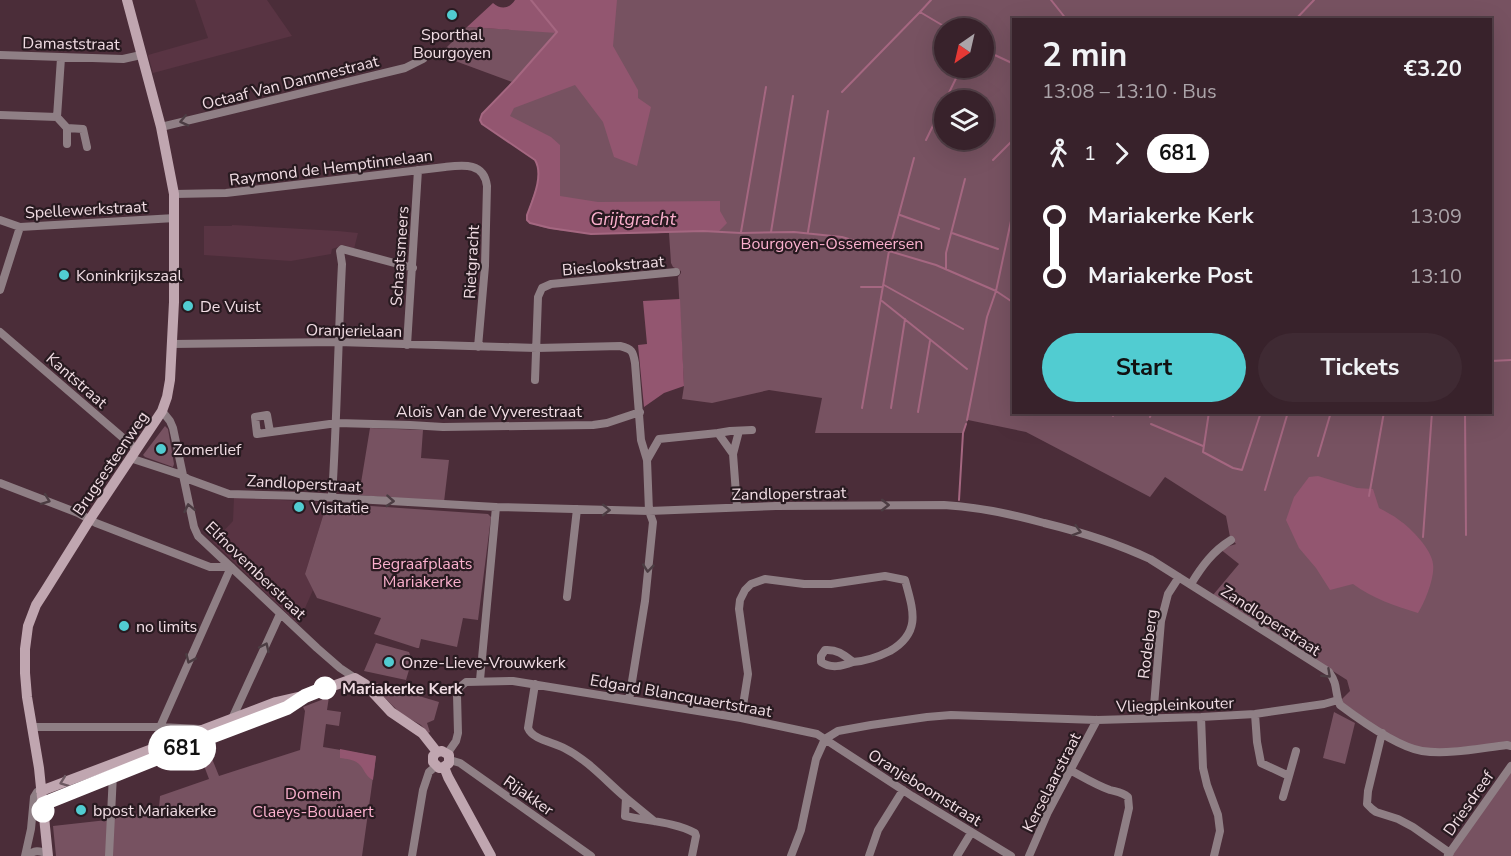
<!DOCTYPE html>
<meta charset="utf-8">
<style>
:root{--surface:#38222b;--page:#3f2a33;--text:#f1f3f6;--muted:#aba4a9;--line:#523f47;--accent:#51ccd1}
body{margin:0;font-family:"Nunito Sans",sans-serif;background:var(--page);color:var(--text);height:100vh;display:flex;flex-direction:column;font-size:22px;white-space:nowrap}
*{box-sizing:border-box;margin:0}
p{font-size:20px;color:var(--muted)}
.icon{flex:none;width:33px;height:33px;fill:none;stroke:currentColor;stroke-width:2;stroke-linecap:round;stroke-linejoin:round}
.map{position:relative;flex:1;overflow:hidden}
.sheet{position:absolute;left:1012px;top:18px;width:480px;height:396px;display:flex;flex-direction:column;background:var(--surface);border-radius:0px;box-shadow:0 6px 24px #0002,0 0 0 2px var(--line)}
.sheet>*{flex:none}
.badge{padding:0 12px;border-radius:20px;font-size:21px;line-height:39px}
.needle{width:39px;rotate:214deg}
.controls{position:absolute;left:934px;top:18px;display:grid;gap:12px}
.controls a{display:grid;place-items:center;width:60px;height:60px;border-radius:50%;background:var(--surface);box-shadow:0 6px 24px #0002,0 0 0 2px var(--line);font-size:30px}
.map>.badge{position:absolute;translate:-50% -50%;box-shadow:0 0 0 3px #fff}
.legs{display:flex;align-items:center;gap:9px;height:66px;padding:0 30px;font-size:20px}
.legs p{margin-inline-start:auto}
.head{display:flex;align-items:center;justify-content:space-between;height:102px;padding:0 30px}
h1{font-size:33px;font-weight:700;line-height:45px}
.action{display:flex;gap:12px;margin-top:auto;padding:12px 30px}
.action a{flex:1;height:69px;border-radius:36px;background:var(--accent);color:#111;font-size:24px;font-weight:700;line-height:69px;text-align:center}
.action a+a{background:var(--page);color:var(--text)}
ul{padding:0 30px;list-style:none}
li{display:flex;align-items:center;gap:21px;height:60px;font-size:22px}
li i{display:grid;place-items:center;width:9px;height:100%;margin:0 8px;background:currentColor}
li i::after{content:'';width:15px;height:15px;margin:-8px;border:4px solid;border-radius:50%;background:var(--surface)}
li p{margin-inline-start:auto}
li:first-child i{background:linear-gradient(#0000 50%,currentColor 0)}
li:last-child i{background:linear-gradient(currentColor 50%,#0000 0)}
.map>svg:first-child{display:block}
.built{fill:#593443}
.green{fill:#775261;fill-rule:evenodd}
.forest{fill:#935670}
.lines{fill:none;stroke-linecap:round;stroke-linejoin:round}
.stream{stroke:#a56781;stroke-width:2}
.street{stroke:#8f7f85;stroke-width:8}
.secondary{stroke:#c0a6b0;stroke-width:10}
.oneway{stroke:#4c3d43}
.oneway2{stroke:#6c5961}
.line-1-casing{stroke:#fff;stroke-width:14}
.line-1{stroke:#fff;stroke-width:9}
.poi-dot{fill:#51ccd1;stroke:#281a20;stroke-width:2}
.stop-1-dot{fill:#fff;stroke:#fff;stroke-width:3}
.labels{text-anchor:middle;stroke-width:4.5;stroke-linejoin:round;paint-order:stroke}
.poi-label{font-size:16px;fill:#f1dde4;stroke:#281a20;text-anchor:start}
.street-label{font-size:16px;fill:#f1dde4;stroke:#281a20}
.park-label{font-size:16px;fill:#fab0cd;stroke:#281a20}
.stop-label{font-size:16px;font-weight:bold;fill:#f1dde4;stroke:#281a20;text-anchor:start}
.water-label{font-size:18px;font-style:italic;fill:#fab0cd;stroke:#281a20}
</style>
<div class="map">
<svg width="1511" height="856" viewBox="0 0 1511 856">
<rect width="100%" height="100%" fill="#4b2d39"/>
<path class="built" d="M195,0H267L292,36L153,73L148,55L208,38Z
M232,225L338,231L358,233L354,249L344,245L332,249L331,254L291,261L204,255V226H232Z
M234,497L327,503L305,574L313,590L298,624L213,542L233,521Z"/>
<path class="green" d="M531,0H1511V742L1436,750L1413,747L1382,731L1343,703L1342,699L1350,691L1347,680L1213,595L1239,564L1220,549L1236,544L1230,537L1226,516L1165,477L1150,497L1026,432L968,420L963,433H815L822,398L769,390L712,403L682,399L684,386L678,277L681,273V271L673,267L671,263L669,233C643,233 544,237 527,220V215C533,199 544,175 535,160L482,124L480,120L482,114L512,82L439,55L467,27L557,32ZM1014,20H1491V412H1014ZM945,28H984V68H945ZM945,100H984V140H945Z
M165,426L168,429L174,464L173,467L145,457L143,455Z
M370,428L423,430L421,458L449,460L444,502L359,495Z
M327,503L488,514L491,517L478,620L463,618L457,647L421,639L419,648H417L374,634L381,618L317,598L305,574Z
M376,643L409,652L412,660L406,680L364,671Z
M371,681L379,684L439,702L434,720L427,723L430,732L428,733L421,725L401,714L370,683Z
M329,697L327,710L341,712L339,726L326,724L323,747L376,756L362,856H56L53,826L116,819V810L158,819L160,796L209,779L197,747L206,744L219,776L300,750L305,711L303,707Z
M1334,712L1355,723L1345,764L1323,758Z
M1511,771V856H1451Z"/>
<path class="forest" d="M515,0H617L613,46L638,90V98L651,107L637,166L614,157L603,122L575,85L514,108L510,116L551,137L560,145V196L598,202L720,201V211L727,223L718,232L703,231L591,234L550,228L530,223L527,220C528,201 546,178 535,160L482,124L480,120L482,114L513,82L557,33L467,27L493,3C501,10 509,9 515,0Z
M680,299L684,386L664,393L644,407L638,345L647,344L643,301Z
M1318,476L1357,488L1373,489L1379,508C1386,512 1393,515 1399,520C1411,528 1432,550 1433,564C1435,577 1425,602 1418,613C1395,606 1372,598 1353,584L1330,590L1316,568L1299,548L1286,520L1294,497L1309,477Z
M340,749L376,756L373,780C365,776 365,770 360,765C354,759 347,759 340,758Z"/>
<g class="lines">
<path class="stream" d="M531,0L557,32L513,82L482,114L480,120L482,124L535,160C544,175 533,199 527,215V220L530,223L550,228L591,234L703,231L741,233L794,232L842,237L936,265L996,291L1014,303
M931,0L920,12L947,28
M1051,0L1067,20
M1295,20L1314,0
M984,50L1014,64
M842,92L920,12
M926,140L961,68
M993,160L1014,139
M900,215L939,229
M741,232L766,87
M771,232L793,96
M808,232L828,111
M952,233L998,249
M946,269V253L965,179
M884,285L963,329
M861,287H882
M882,301L967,369
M1491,361L1511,360
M862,408L889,251L914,158
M891,408L905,319
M918,412L930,341
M1209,412L1203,452L1233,468L1242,470L1261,412
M1254,412L1261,415
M1465,412L1466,535
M1113,416V412
M1150,417L1152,412
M967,420L987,317L996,291L1014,207
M1151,424L1203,446
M1318,456L1331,412
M1265,490L1288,412
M1369,496L1384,412
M959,500L963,433L966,424
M1423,537L1432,412"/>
<path class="street" d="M0,55L123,59L141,55
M0,115L57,117L61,58
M57,117L67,128V144
M161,127L405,68L423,59
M67,128L83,129L87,147
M174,194L226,193L445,167C463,165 484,162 487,186L485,266L478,347
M0,220L20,227L175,218
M0,290L20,227
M0,332L136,449
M171,344L338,342L537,348L620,346C632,349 633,351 635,363L641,440L647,460L649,511L653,522L645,601L629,700
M407,345L418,170
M535,380L538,297L542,288L551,284L676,272
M162,411L170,421L173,428L194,527L198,536L317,648L340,668L355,678
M270,432L267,415L255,417L257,434L337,423L410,425L443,427L593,425L607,423L640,412
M718,433L730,431L752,430
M733,454L739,431
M130,458L182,475L188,479L229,494L303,496L496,507L649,511L776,506L944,505C978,507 1012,514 1044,523C1081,532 1116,543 1150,559L1329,672C1339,686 1334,692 1340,705C1360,720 1397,747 1422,751C1448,755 1481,748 1507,745L1511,746
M647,460L659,439L718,433L733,454L737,507
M0,483L78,513L96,523L210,567H231
M332,497C337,419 338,341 342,264L340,251L342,249L413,268
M1191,584C1202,566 1213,551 1231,540
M567,597L577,509
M480,680L496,507
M535,684L528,728C533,740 553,742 564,748C588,760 606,781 626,798L625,816C647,821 675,822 695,833L696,836L692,856
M1255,714L1257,742L1261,763L1289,776L1283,797
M1201,717L1203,768L1207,785L1218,815L1220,831L1214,856
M741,718L748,674L739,609L740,600L745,590L751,584L765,579L804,584H831L885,576L905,580C913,610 922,632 890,651C878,657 867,661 853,662C844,655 837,649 825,650L821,656V662C831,669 842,666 853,662
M1153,718L1161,621L1168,594L1179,577
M231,721L280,614
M33,727H160L200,729
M1382,733L1368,791L1367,804L1372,809L1376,812L1398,819L1413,827L1450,853
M825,739L838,731L871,725L927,717L951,715L1097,720L1201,717L1255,714L1324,704L1338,700
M159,749L160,727L231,567
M447,754L456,741L458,733L457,695L460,687L466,682L513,681L741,718L817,734L912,796L1011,856
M450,760L460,763L591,856
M1070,770C1083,777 1096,785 1110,790C1117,792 1122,792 1128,797L1129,808L1118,856
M1289,776L1296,751
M626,798L654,821
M1448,855L1511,766
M25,856L31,829L34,797L37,792L41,791
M27,856C34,850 39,850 48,854
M109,856L113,774
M412,856L423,790L429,772L436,766
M791,856L801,830L816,759L825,739
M869,856L878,830L903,790
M957,856L971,833
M1029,856L1048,812L1097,720"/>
<path class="secondary" d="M437,752L442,751L449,755V763L444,767
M437,752L433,756V762L439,768L444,767
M444,767L448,777L491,856
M41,791L276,702L302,696
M43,804L200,741L287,708L305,696L355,678L365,684L391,712L422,733L437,752
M48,856L39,768L27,697L25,673V649L28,626L36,605L45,591L90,519L162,411L167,397L170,380L174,302V194L161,127L127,0"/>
</g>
<defs><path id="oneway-chevron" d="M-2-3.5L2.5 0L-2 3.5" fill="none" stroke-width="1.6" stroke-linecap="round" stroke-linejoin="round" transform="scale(1.5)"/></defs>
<g class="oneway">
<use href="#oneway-chevron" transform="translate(184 121) rotate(167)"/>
<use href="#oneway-chevron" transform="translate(46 500) rotate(21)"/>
<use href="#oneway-chevron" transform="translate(390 501) rotate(4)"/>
<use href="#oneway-chevron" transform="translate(885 505)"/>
<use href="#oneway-chevron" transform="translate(189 508) rotate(-102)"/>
<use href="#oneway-chevron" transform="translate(606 510) rotate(1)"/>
<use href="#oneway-chevron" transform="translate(1077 531) rotate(16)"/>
<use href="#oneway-chevron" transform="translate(648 568) rotate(96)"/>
<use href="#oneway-chevron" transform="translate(265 647) rotate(-65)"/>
<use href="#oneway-chevron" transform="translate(190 659) rotate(114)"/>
<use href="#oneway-chevron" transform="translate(1327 674) rotate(43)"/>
</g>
<use class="oneway2" href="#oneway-chevron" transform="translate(64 782) rotate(160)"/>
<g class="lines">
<defs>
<path id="line-1" d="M43,811V804L200,741L287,708L305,696L325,688"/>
</defs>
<use href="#line-1" class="line-1-casing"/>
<use href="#line-1" class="line-1"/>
</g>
<g class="poi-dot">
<circle cx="452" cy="15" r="6"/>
<circle cx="64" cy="275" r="6"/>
<circle cx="188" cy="306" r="6"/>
<circle cx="161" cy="449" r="6"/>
<circle cx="299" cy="507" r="6"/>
<circle cx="124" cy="626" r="6"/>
<circle cx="389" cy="662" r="6"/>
<circle cx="81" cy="810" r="6"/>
</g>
<g class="stop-1-dot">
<circle cx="325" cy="688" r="10"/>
<circle cx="43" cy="811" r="10"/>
</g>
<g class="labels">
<g class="poi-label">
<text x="452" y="40" text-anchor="middle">Sporthal<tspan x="452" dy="18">Bourgoyen</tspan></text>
<text x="76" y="281">Koninkrijkszaal</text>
<text x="200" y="312">De Vuist</text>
<text x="173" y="455">Zomerlief</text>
<text x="311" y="513">Visitatie</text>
<text x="136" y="632">no limits</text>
<text x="401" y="668">Onze-Lieve-Vrouwkerk</text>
<text x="93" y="816">bpost Mariakerke</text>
</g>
<g class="street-label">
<text transform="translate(71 43) rotate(1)" y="6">Damaststraat</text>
<text transform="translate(290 82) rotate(-14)" y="6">Octaaf Van Dammestraat</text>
<text transform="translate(331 167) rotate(-7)" y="6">Raymond de Hemptinnelaan</text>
<text transform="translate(86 209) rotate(-3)" y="6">Spellewerkstraat</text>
<text transform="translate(399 256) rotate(-86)" y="6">Schaatsmeers</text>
<text transform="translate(471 262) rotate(-87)" y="6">Rietgracht</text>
<text transform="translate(613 265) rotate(-5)" y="6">Bieslookstraat</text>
<text transform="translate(354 330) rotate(1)" y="6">Oranjerielaan</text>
<text transform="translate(77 380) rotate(41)" y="6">Kantstraat</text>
<text x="489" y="417">Aloïs Van de Vyverestraat</text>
<text transform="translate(110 463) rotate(-56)" y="6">Brugsesteenweg</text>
<text transform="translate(304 483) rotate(3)" y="6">Zandloperstraat</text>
<text transform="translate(789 493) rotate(-1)" y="6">Zandloperstraat</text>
<text transform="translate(256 570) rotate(44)" y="6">Elfnovemberstraat</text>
<text transform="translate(1271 620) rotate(33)" y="6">Zandloperstraat</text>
<text transform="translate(1147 644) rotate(-83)" y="6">Rodeberg</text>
<text transform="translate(681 695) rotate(10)" y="6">Edgard Blancquaertstraat</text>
<text transform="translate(1175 704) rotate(-2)" y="6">Vliegpleinkouter</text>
<text transform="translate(1051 782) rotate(-63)" y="6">Kerselaarstraat</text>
<text transform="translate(925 787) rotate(32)" y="6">Oranjeboomstraat</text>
<text transform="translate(529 795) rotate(35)" y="6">Rijakker</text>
<text transform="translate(1468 803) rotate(-55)" y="6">Driesdreef</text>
</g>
<g class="park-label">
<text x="832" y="249">Bourgoyen-Ossemeersen</text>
<text x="422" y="569">Begraafplaats<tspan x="422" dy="18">Mariakerke</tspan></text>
<text x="313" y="799">Domein<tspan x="313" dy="18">Claeys-Bouüaert</tspan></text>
</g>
<g class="stop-label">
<text x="342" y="694">Mariakerke Kerk</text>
</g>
<g class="water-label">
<text x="633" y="225">Grijtgracht</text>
</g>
</g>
</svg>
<div class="controls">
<a><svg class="needle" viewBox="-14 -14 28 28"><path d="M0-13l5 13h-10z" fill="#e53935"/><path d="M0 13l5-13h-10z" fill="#aba4a9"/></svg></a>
<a><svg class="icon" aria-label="layers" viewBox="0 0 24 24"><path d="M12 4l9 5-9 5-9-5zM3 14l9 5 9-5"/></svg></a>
</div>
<b class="badge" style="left:182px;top:748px;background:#fff;color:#111">681</b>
<section class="sheet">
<div class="head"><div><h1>2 min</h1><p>13:08 – 13:10 · Bus</p></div><b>€3.20</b></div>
<div class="legs"><svg class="icon" aria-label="walk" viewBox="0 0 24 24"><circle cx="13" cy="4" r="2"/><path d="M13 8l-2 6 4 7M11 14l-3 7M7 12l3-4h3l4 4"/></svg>1<svg class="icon" aria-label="forward" viewBox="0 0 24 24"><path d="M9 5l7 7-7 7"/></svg><b class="badge" style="background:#fff;color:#111">681</b></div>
<ul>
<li><i style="color:#fff"></i><b>Mariakerke Kerk</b><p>13:09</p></li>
<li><i style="color:#fff"></i><b>Mariakerke Post</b><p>13:10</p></li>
</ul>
<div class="action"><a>Start</a><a>Tickets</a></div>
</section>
</div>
